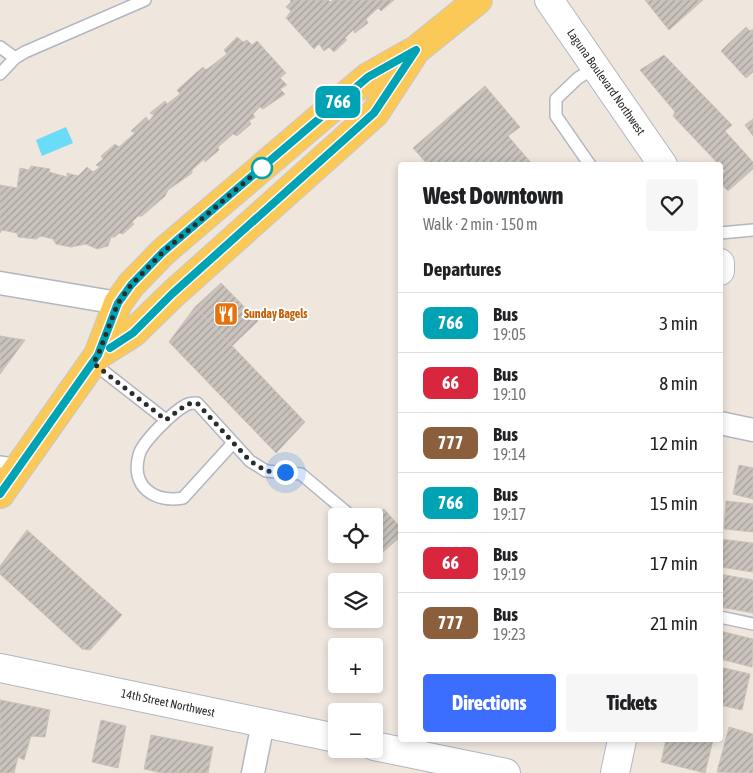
<!DOCTYPE html>
<meta charset="utf-8">
<style>
:root{--surface:#fff;--page:#f6f6f6;--text:#202124;--muted:#757577;--line:#e0e0e0;--accent:#3b6dff}
body{margin:0;font-family:"Asap Condensed",sans-serif;background:var(--page);color:var(--text);height:100vh;display:flex;flex-direction:column;font-size:19px;white-space:nowrap}
*{box-sizing:border-box;margin:0}
p{font-size:16px;color:var(--muted)}
.icon{flex:none;width:28px;height:28px;fill:none;stroke:currentColor;stroke-width:2;stroke-linecap:round;stroke-linejoin:round}
.map{position:relative;flex:1;overflow:hidden}
.drawer{position:absolute;left:398px;top:162px;width:325px;height:580px;display:flex;flex-direction:column;background:var(--surface);border-radius:5px;box-shadow:0 2px 8px #0003}
.drawer>*{flex:none}
.badge{padding:0 10px;border-radius:8px;font-size:18px;line-height:32px}
.controls{position:absolute;left:328px;top:508px;display:grid;gap:10px}
.controls a{display:grid;place-items:center;width:55px;height:55px;border-radius:5px;background:var(--surface);box-shadow:0 2px 8px #0003;font-size:25px}
.you{position:absolute;width:25px;height:25px;margin:-12px;border:4px solid #fff;border-radius:50%;background:#1a73e8;box-shadow:0 0 0 8px #1a73e833}
.map>.badge{position:absolute;translate:-50% -50%;box-shadow:0 0 0 2px #fff}
h2{padding:0 25px;font-size:19px;line-height:45px}
.round{display:grid;place-items:center;flex:none;width:52px;height:52px;border-radius:5px;background:var(--page)}
.headline{display:flex;align-items:center;justify-content:space-between;height:85px;padding:0 25px}
h1{font-size:24px;font-weight:800;line-height:38px}
.cta{display:flex;gap:10px;margin-top:auto;padding:10px 25px}
.cta a{flex:1;height:58px;border-radius:5px;background:var(--accent);color:#fff;font-size:20px;font-weight:800;line-height:58px;text-align:center}
.cta a+a{background:var(--page);color:var(--text)}
ul{padding:0;list-style:none}
li{display:flex;align-items:center;gap:15px;height:60px;padding:0 25px;border-top:1px solid var(--line)}
li div{flex:1}
li b{display:block;font-size:19px}
li em{font-style:normal}
li .badge{min-width:55px;font-weight:700;text-align:center}
.map>svg:first-child{display:block}
.water{fill:#6adcf7}
.building{fill:url(#building-hatch);stroke:#cbc2b7}
.lines{fill:none;stroke-linecap:round;stroke-linejoin:round}
.service-casing{stroke:#b2b6c1;stroke-width:14}
.minor-casing{stroke:#b2b6c1;stroke-width:25}
.tertiary-casing{stroke:#b2b6c1;stroke-width:30}
.primary-casing{stroke:#c8c8c8;stroke-width:30}
.service{stroke:#fff;stroke-width:11}
.minor{stroke:#fff;stroke-width:22}
.tertiary{stroke:#fff;stroke-width:28}
.primary{stroke:#fbc957;stroke-width:28}
.line-casing{stroke:#fff;stroke-width:11}
.line{stroke:#00a3b4;stroke-width:8}
.walk{stroke:#2c2c2c;stroke-width:5;stroke-dasharray:0 9}
.stop-dot{fill:#fff;stroke:#00a3b4;stroke-width:2.5}
.labels{text-anchor:middle;stroke-width:4;stroke-linejoin:round;paint-order:stroke}
.street-label{font-size:12px;fill:#2c2c2c;stroke:#fff}
.food-label{font-size:12px;font-weight:bold;fill:#c56008;stroke:#fff;text-anchor:start}
</style>
<div class="map">
<svg width="753" height="773" viewBox="0 0 753 773">
<defs>
<pattern id="building-hatch" width="6" height="6" patternUnits="userSpaceOnUse" patternTransform="scale(1.25)"><rect width="6" height="6" fill="#cac3bd"/><path d="M-1 1l2-2M0 6l6-6M5 7l2-2" fill="none" stroke="#a49f9a"/></pattern>
</defs>
<rect width="100%" height="100%" fill="#efe6de"/>
<path class="water" d="M66,127L73,143L42,156L36,140Z"/>
<path class="building" d="M290,0H328L330,2L333,0H394L381,11L378,8L366,19L368,23L355,33L353,30L345,38L347,40L334,52L329,47L324,51L319,44L314,49L286,18L291,11L286,7L291,2Z
M645,0H703L669,30Z
M746,27L750,31L753,29V72L746,78L721,51Z
M237,37L243,42L247,40L252,45L257,41L286,73L280,78L287,85L280,89L285,94L263,109L260,107L253,114L255,117L249,121L251,124L237,136L233,134L218,147L219,150L205,162L204,159L192,170V173L168,190L165,196L142,216H138L132,222L134,224L123,234L119,233L115,237H111L108,246L97,249L86,244L71,247L56,244L53,239L41,236L36,239L18,237L17,233L2,230L0,233V185L17,188L20,168L29,170L31,166L50,169L49,172L67,177V173L78,176L87,167L93,172L100,167L96,165L103,159L101,156L115,144L119,147L135,133L131,131L146,117L149,121L154,115L150,113L165,101L167,104L180,94L177,90L203,67L206,70L227,54L224,50Z
M664,55L732,125L725,131L753,162V169L728,191L720,183V176L725,171L673,116L675,112L640,70Z
M485,86L520,127L508,136L533,165H428L413,148Z
M753,119V136L745,125Z
M221,283L258,321L232,346L195,307Z
M195,307L305,422L276,453L169,342Z
M0,336L25,340L0,374Z
M739,465L753,468V499L733,494Z
M726,501L753,504V532L724,529Z
M384,509L400,527V537L382,553L374,544V518Z
M27,530L122,615L90,650L82,649L0,574V566Z
M720,539L753,543V572L720,567Z
M720,574L753,580V613L720,607Z
M720,631L753,639L752,667L720,659Z
M720,667L750,674L742,710L720,705Z
M0,700L50,710L45,737L31,736L24,760L18,757L14,773H0Z
M101,720L126,726L118,768L92,762Z
M729,727L753,734V773L717,772Z
M151,735L213,747L208,773H162L144,769Z
M666,740H713L705,773L661,762Z"/>
<g class="lines">
<defs>
<path id="service" d="M0,47L15,58
M0,74L15,58L25,52L145,0
M590,165L556,116V99L578,78L596,67
M720,233L753,230
M93,363L166,420
M233,443L183,498C155,503 130,487 139,455C142,442 173,412 186,405C189,403 193,403 197,403L250,461L266,471L301,474L351,516
M0,462L19,465
M720,617L753,624"/>
<path id="minor" d="M0,283L118,303
M720,423L753,430
M253,773L263,723"/>
<path id="tertiary" d="M549,0L663,165
M720,263V271
M0,668L336,738
M374,746L506,773
M615,773L622,740"/>
<path id="primary" d="M98,355L118,303L131,285L163,252L368,77L412,52
M0,494L98,355L133,333L173,294L375,113L416,50L478,0"/>
</defs>
<use href="#service" class="service-casing"/>
<use href="#minor" class="minor-casing"/>
<use href="#tertiary" class="tertiary-casing"/>
<use href="#primary" class="primary-casing"/>
<use href="#service" class="service"/>
<use href="#minor" class="minor"/>
<use href="#tertiary" class="tertiary"/>
<use href="#primary" class="primary"/>
</g>
<g class="lines">
<defs>
<path id="line" d="M0,494L98,355L118,303L131,285L163,252L368,77L416,50L374,113L172,294L133,333L110,348"/>
</defs>
<use href="#line" class="line-casing"/>
<use href="#line" class="line"/>
<path class="walk" d="M262,168L266,164L163,252L131,285L118,303L98,355L93,363L166,420L187,404L197,403L250,461L266,471L285,472"/>
</g>
<defs>
<symbol id="restaurant-square" viewBox="-11 -11 22 22"><rect x="-9" y="-9" width="18" height="18" rx="4" fill="#e8710a" stroke="#fff"/><path d="M-5-6h1v4h1v-4h1v4h1v-4h1v5L-1.5 .5V6h-2V.5L-5-1ZM5-6V6H3V1.5H1.5Q1.5-4 5-6Z" fill="#fff"/></symbol>
</defs>
<g fill-rule="evenodd">
<use href="#restaurant-square" x="212" y="300" width="28" height="28"/>
</g>
<circle class="stop-dot" cx="262" cy="168" r="10"/>
<g class="labels">
<g class="street-label">
<text transform="translate(606 82) rotate(55)" y="4">Laguna Boulevard Northwest</text>
<text transform="translate(168 703) rotate(12)" y="4">14th Street Northwest</text>
</g>
<g class="food-label">
<text x="244" y="318">Sunday Bagels</text>
</g>
</g>
</svg>
<div class="controls">
<a><svg class="icon" aria-label="locate" viewBox="0 0 24 24"><circle cx="12" cy="12" r="6"/><path d="M12 2v4M12 18v4M2 12h4M18 12h4"/></svg></a>
<a><svg class="icon" aria-label="layers" viewBox="0 0 24 24"><path d="M12 4l9 5-9 5-9-5zM3 14l9 5 9-5"/></svg></a>
<a>+</a>
<a>−</a>
</div>
<div class="you" style="left:285px;top:472px"></div>
<b class="badge" style="left:338px;top:102px;background:#00a3b4;color:#fff">766</b>
<section class="drawer">
<div class="headline"><div><h1>West Downtown</h1><p>Walk · 2 min · 150 m</p></div><a class="round"><svg class="icon" aria-label="heart" viewBox="0 0 24 24"><path d="M12 20l-8-8c-3-5 5-10 8-4 3-6 11-1 8 4z"/></svg></a></div>
<h2>Departures</h2>
<ul>
<li><span class="badge" style="background:#00a3b4;color:#fff">766</span><div><b>Bus</b><p>19:05</p></div><em>3 min</em></li>
<li><span class="badge" style="background:#d7263d;color:#fff">66</span><div><b>Bus</b><p>19:10</p></div><em>8 min</em></li>
<li><span class="badge" style="background:#8b5e3c;color:#fff">777</span><div><b>Bus</b><p>19:14</p></div><em>12 min</em></li>
<li><span class="badge" style="background:#00a3b4;color:#fff">766</span><div><b>Bus</b><p>19:17</p></div><em>15 min</em></li>
<li><span class="badge" style="background:#d7263d;color:#fff">66</span><div><b>Bus</b><p>19:19</p></div><em>17 min</em></li>
<li><span class="badge" style="background:#8b5e3c;color:#fff">777</span><div><b>Bus</b><p>19:23</p></div><em>21 min</em></li>
</ul>
<div class="cta"><a>Directions</a><a>Tickets</a></div>
</section>
</div>
